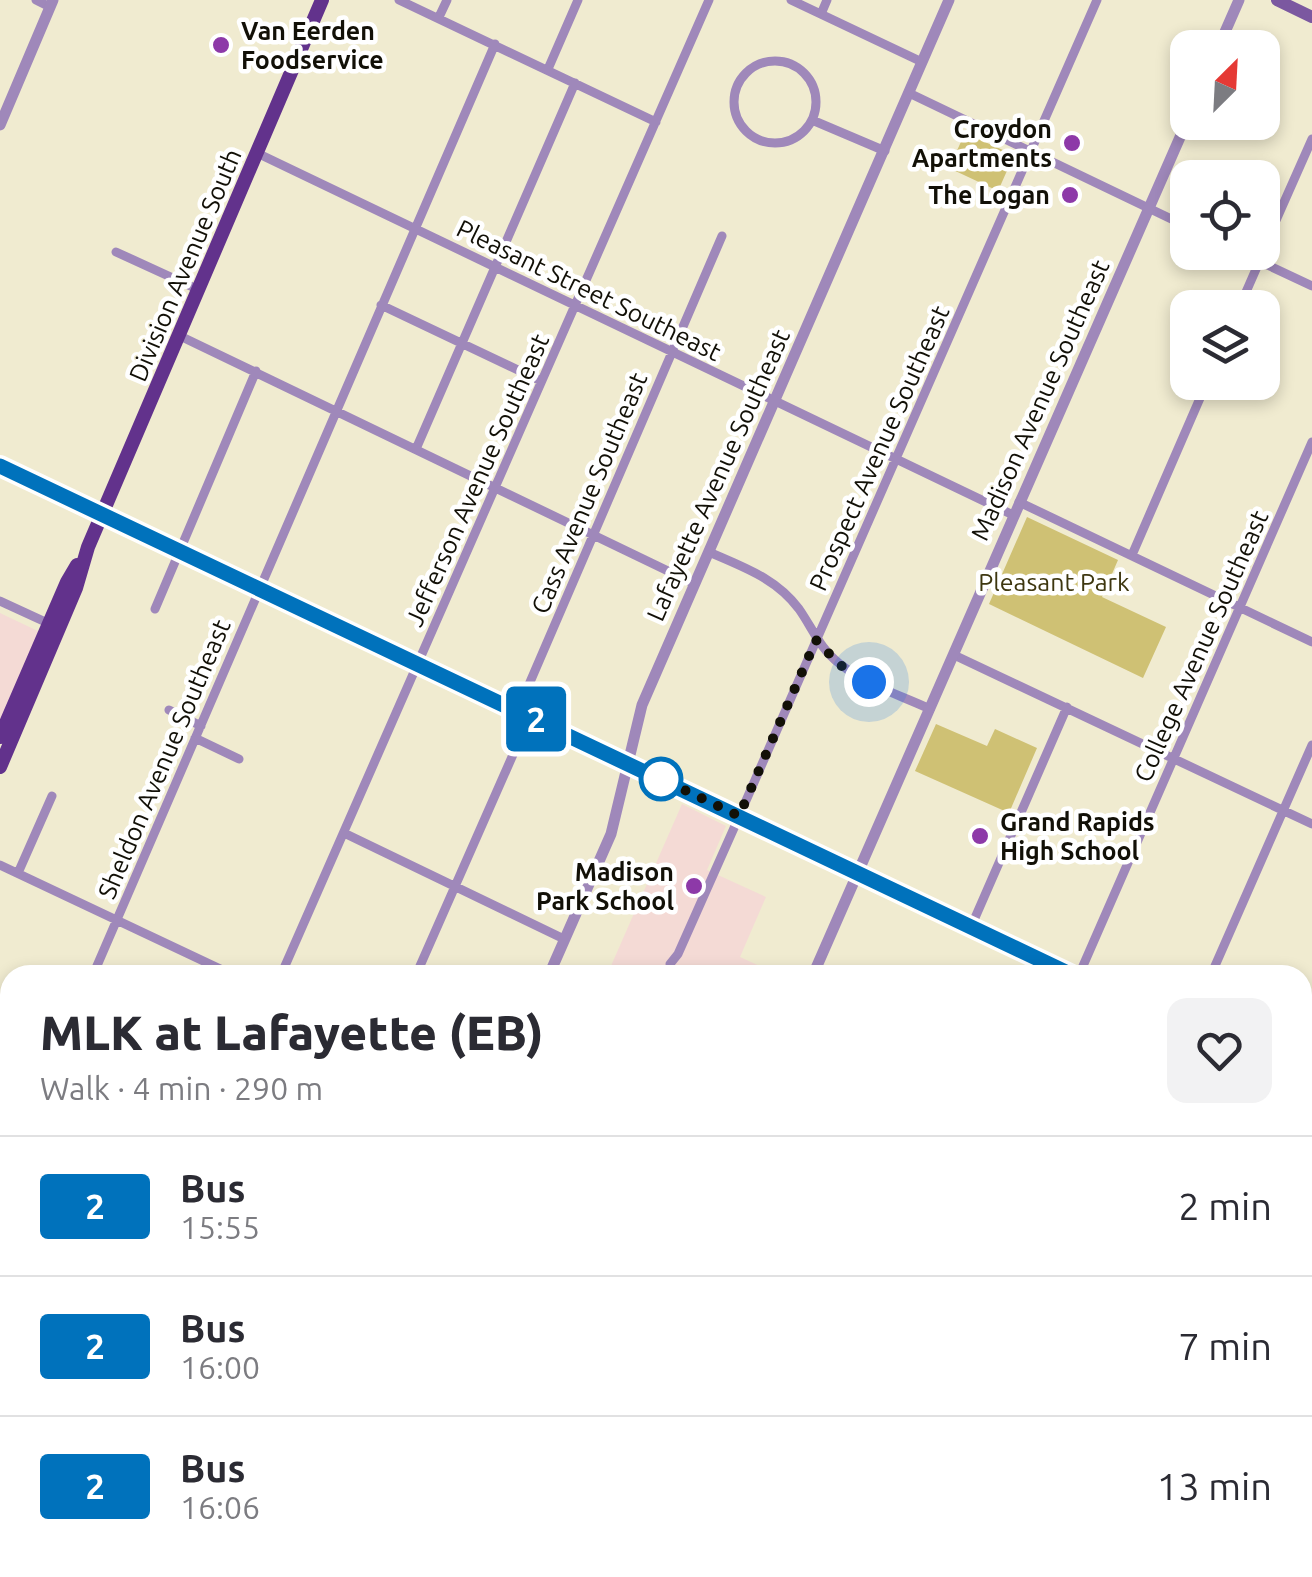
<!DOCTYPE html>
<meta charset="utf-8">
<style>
:root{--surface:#fff;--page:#f2f2f3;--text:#2b2b33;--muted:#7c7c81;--line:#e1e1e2}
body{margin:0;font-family:Ubuntu,sans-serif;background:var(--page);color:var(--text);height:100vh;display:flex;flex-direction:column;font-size:38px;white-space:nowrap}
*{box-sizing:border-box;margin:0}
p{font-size:32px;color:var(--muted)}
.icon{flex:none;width:55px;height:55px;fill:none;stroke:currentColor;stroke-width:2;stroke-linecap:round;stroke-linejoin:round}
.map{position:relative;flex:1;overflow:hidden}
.panel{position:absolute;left:0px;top:965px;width:1312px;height:612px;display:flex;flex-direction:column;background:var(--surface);border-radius:30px 30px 0 0;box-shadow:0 5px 15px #0003}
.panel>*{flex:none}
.badge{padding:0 20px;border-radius:8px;font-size:35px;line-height:65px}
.needle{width:65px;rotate:24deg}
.tools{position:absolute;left:1170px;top:30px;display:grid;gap:20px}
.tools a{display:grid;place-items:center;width:110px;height:110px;border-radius:20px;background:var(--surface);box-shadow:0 5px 15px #0003;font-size:50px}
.you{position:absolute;width:50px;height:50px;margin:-25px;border:8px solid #fff;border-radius:50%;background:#1a73e8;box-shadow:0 0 0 15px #1a73e833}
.map>.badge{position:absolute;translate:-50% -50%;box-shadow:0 0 0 5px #fff}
.round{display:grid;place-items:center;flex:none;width:105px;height:105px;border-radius:20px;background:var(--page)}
.headline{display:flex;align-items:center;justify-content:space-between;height:170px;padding:0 40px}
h1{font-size:48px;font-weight:800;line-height:75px}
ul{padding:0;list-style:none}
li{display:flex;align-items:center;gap:30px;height:140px;padding:0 40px;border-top:2px solid var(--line)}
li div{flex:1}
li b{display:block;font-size:38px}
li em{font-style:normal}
li .badge{min-width:110px;font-weight:700;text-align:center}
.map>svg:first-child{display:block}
.education{fill:#f4dad5}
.green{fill:#cfc174}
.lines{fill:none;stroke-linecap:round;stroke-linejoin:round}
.minor{stroke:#9f88ba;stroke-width:9}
.tertiary{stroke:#9f88ba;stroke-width:11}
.secondary{stroke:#7b58a0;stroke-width:12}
.primary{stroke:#62328c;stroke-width:14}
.line-casing{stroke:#fff;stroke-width:22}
.line{stroke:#0072bc;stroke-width:15}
.walk{stroke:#121007;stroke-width:10;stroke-dasharray:0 18}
.poi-dot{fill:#8d39a8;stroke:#fff;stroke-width:4}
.stop-dot{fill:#fff;stroke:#0072bc;stroke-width:5}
.labels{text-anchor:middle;stroke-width:9;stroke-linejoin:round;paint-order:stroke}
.poi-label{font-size:25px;font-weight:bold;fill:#121007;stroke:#fff;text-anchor:end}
.street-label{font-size:25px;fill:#121007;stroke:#fff}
.park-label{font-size:25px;fill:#3d360f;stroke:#fff}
</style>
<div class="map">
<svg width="1312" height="1577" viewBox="0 0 1312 1577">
<rect width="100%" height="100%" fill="#f0ebd0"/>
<path class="education" d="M0,613L40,632L0,721Z
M682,804L726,826L707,870L766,897L740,957L779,975H607Z"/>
<path class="green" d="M965,133L1014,155L998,191L949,168Z
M1027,517L1118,560L1102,597L1166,627L1143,678L989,604Z
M936,724L987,746L995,729L1037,748L1009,813L915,771Z"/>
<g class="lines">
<path class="minor" d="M36,0L50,7
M399,0L656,122
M791,0L922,62
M821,14L827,0
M439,17L447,0
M734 102a41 41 0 1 1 82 0a41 41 0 1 1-82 0Z
M548,69L578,0
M909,93L1188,227
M812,120L885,151
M257,153L1013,515
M116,252L199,290
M1240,252L1312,286
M1262,252L1312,139
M381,305L541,381
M1239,308L1260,260
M180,336L695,584
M416,449L575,83
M1019,502L1312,642
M709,552C743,567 776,578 799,609C813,629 820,649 840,664C866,685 900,695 930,709
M1132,555L1207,382
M0,601L52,625
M155,609L256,371
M954,655L1312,824
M169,710L201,726
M518,710L722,236
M195,738L239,759
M344,833L564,939
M0,865L233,975
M18,873L52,796
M971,927L1067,707
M670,964L678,954L734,828L1097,0
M93,975L495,44
M281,975L709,0
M416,975L530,716
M1079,975L1312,442
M1211,975L1312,745
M1302,1066L1312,1044
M0,1192L10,1169
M0,1198L10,1203
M1302,1222L1312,1226
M0,1342L10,1347
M1302,1358L1312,1362
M1302,1459L1312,1464
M1302,1560L1312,1565
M753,1568L773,1577
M1039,1568L1059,1577
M1106,1568L1126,1577
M27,1577V1568
M151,1577L155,1568
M416,1577L420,1568
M814,1577L818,1568
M1080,1577L1084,1568"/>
<path class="tertiary" d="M1218,48L1239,0
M0,125L53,0
M549,975L611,834L642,705L949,0
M813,975L1188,119
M283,1577L288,1568
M549,1577L553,1568"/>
<path class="secondary" d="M1277,0L1312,17
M0,466L1071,975
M1302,1085L1312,1090
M0,1547L10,1551
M47,1568L66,1577"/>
<path class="primary" d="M0,737L67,582L77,565
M0,767L76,588L88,547L322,0"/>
</g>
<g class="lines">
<defs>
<path id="line" d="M0,466L1072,975"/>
</defs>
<use href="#line" class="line-casing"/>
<use href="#line" class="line"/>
<path class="walk" d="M661,779L657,777L739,816L816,640L840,665L869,682"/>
</g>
<g class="poi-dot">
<circle cx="221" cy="45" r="10"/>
<circle cx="1072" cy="143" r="10"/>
<circle cx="1070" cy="195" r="10"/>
<circle cx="980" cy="836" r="10"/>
<circle cx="694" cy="886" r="10"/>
</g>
<circle class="stop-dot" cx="661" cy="779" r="20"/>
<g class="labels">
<g class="poi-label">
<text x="241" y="40" text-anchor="start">Van Eerden<tspan x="241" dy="29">Foodservice</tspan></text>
<text x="1052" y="138">Croydon<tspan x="1052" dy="29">Apartments</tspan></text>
<text x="1050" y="204">The Logan</text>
<text x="1000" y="831" text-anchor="start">Grand Rapids<tspan x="1000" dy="29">High School</tspan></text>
<text x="674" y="881">Madison<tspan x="674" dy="29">Park School</tspan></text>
</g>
<g class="street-label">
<text transform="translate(185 265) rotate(-67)" y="9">Division Avenue South</text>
<text transform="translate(589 290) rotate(26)" y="9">Pleasant Street Southeast</text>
<text transform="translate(1040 400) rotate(-66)" y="9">Madison Avenue Southeast</text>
<text transform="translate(879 448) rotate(-66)" y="9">Prospect Avenue Southeast</text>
<text transform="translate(718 475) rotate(-66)" y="9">Lafayette Avenue Southeast</text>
<text transform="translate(477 480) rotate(-66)" y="9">Jefferson Avenue Southeast</text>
<text transform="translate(589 493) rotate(-67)" y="9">Cass Avenue Southeast</text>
<text transform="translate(1201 646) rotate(-66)" y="9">College Avenue Southeast</text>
<text transform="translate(164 759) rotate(-67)" y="9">Sheldon Avenue Southeast</text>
</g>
<g class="park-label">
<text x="1054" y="591">Pleasant Park</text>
</g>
</g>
</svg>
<div class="tools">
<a><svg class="needle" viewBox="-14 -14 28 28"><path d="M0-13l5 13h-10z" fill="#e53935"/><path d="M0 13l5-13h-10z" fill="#7c7c81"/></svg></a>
<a><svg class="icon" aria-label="locate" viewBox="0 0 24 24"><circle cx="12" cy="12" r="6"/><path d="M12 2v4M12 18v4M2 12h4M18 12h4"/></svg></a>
<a><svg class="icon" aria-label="layers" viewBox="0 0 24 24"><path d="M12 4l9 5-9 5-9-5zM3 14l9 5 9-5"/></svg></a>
</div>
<div class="you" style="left:869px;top:682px"></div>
<b class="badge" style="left:536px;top:719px;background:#0072bc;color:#fff">2</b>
<section class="panel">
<div class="headline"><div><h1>MLK at Lafayette (EB)</h1><p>Walk · 4 min · 290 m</p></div><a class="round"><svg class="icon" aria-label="heart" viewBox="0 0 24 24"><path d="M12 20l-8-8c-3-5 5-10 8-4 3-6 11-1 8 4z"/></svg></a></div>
<ul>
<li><span class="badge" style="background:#0072bc;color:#fff">2</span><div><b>Bus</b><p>15:55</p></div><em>2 min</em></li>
<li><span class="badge" style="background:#0072bc;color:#fff">2</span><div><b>Bus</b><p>16:00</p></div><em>7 min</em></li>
<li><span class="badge" style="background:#0072bc;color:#fff">2</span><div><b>Bus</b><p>16:06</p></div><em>13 min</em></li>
</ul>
</section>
</div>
